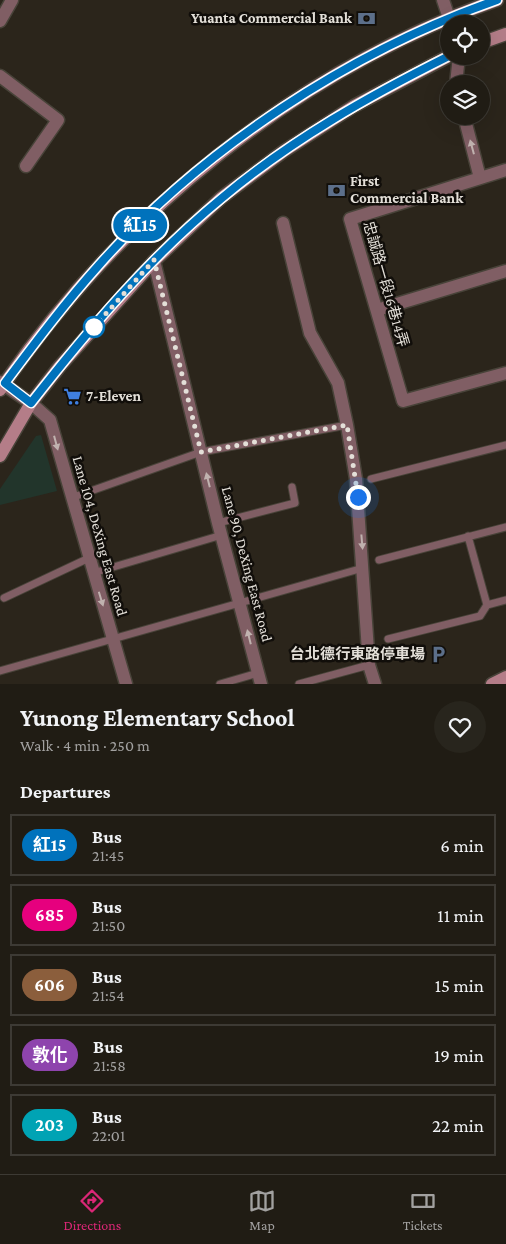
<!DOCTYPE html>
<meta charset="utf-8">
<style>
:root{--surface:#201c14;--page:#28251d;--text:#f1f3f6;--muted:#a2a1a0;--line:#3d3a34;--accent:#db2777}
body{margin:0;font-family:"Crimson Pro","Noto Sans TC",serif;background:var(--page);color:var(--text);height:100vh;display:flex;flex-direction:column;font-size:19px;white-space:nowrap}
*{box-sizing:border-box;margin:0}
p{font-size:16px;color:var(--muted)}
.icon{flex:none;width:28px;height:28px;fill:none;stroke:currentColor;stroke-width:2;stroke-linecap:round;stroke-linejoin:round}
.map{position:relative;height:684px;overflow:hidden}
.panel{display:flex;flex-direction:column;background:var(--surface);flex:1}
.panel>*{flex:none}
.badge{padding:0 10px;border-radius:16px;font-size:18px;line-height:32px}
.controls{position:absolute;left:440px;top:15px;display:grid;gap:10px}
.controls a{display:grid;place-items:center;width:50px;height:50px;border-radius:50%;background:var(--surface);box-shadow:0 5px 20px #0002,0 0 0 1px var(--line);font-size:25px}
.you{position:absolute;width:25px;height:25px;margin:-12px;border:4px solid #fff;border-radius:50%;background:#1a73e8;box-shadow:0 0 0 8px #1a73e833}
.map>.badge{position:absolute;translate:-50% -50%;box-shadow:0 0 0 2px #fff}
h2{padding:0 20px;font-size:19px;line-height:45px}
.round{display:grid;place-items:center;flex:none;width:52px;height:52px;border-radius:26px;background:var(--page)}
.summary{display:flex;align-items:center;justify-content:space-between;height:85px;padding:0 20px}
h1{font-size:24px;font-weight:700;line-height:38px}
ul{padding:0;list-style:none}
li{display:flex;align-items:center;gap:15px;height:62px;margin:0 10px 8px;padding:0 10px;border:2px solid var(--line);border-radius:0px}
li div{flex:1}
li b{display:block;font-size:19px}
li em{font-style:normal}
li .badge{min-width:55px;font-weight:700;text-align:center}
.tab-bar{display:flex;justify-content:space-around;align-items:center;height:70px;border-top:1px solid var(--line);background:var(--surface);font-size:14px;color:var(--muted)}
.tab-bar a{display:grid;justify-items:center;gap:2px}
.tab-bar .current{color:var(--accent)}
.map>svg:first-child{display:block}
.green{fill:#22352b}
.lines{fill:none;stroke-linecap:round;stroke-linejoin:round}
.lane-casing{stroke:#484339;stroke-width:9}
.street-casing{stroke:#484339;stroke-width:15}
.secondary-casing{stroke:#484339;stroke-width:15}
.lane{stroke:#805e64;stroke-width:7}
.street{stroke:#805e64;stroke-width:12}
.secondary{stroke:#b47d88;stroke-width:12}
.oneway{fill:#c0b2af}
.line-casing{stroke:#fff;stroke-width:11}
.line{stroke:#0072bc;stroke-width:8}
.walk{stroke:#e3dfd8;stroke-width:5;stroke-dasharray:0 9}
.stop-dot{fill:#fff;stroke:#0072bc;stroke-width:2.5}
.labels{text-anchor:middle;stroke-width:5;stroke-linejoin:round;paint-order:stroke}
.poi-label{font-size:15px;font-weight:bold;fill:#e3dfd8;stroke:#110e0a;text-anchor:end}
.street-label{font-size:15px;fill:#e3dfd8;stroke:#110e0a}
</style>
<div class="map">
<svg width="506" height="684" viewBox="0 0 506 684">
<rect width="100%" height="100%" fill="#2b251b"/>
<path class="green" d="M41,435L57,491L0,505V489L36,436Z"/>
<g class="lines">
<defs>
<path id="lane" d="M371,479L506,445
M71,498L201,452L347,425
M218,523L295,503L292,487
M468,536L487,605
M379,560L506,527
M93,573L222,535
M4,598L89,558
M388,639L480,616L487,605L506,600
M0,671L363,568
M220,684L258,673
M299,684L369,665"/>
<path id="street" d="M443,0L451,24
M0,21L12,0
M0,76L58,120L26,166
M456,84L459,56
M464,116L480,178
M506,170L350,219L403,401L506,373
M283,223L310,333L338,383L347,425L356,479L369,665L375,684
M154,261L218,523L261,684
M377,310L506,271
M0,382L31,403L50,420L126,684"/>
<path id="secondary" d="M481,43L506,34
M0,390C119,215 296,70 497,0
M0,456L31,403L60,366L154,261L221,198L284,151L354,106L449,56
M492,684L506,677"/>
</defs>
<use href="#lane" class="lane-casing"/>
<use href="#street" class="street-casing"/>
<use href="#secondary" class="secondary-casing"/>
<use href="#lane" class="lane"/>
<use href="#street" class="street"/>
<use href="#secondary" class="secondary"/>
</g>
<defs><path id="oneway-solid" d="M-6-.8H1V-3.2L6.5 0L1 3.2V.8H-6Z" transform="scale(1.25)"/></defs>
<g class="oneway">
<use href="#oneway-solid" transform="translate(472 147) rotate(-105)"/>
<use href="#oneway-solid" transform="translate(56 443) rotate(75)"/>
<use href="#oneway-solid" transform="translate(208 480) rotate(-104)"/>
<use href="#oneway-solid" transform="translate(362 542) rotate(85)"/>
<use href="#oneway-solid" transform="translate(101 599) rotate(73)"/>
<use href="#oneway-solid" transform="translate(249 637) rotate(-104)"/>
</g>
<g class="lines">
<defs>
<path id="line" d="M449,56C369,96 291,140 222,198C150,257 88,330 31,403L5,383C35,343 65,303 99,265C202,149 351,51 497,0"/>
</defs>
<use href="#line" class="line-casing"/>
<use href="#line" class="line"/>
<path class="walk" d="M94,327L154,260L201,452L347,425L358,497"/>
</g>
<defs>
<symbol id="bank-bare" viewBox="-9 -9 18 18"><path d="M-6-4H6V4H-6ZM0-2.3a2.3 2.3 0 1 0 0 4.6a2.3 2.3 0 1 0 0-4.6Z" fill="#5c6f8a" stroke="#110e0a" stroke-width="2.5" paint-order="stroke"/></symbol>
<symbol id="supermarket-bare" viewBox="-9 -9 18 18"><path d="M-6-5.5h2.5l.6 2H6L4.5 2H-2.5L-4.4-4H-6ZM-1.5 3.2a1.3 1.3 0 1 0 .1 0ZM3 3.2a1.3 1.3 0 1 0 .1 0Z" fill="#3f7fe0" stroke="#110e0a" stroke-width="2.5" paint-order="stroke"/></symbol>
<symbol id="parking-bare" viewBox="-9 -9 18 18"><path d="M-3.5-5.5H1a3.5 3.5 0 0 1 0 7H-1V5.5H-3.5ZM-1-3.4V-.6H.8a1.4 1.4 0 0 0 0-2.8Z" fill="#5c6f8a" stroke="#110e0a" stroke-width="2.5" paint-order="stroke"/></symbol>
</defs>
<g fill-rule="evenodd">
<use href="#bank-bare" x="354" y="6" width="25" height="25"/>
<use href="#bank-bare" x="324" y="178" width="25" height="25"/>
<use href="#supermarket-bare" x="60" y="384" width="25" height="25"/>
<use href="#parking-bare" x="426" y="642" width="25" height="25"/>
</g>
<circle class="stop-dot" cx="94" cy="327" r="10"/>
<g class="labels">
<g class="poi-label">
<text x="352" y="23">Yuanta Commercial Bank</text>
<text x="350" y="186" text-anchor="start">First<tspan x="350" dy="17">Commercial Bank</tspan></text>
<text x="86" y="401" text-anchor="start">7-Eleven</text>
<text x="425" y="659">台北德行東路停車場</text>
</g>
<g class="street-label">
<text transform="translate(386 284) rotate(74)" y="5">忠誠路一段16巷14弄</text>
<text transform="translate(100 536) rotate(74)" y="5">Lane 104, DeXing East Road</text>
<text transform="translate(247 564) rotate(75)" y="5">Lane 90, DeXing East Road</text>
</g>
</g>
</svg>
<div class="controls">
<a><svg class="icon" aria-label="locate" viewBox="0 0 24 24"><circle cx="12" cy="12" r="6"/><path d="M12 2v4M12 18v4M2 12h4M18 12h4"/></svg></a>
<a><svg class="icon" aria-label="layers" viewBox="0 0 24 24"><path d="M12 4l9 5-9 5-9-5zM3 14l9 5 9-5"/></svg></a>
</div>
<div class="you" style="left:358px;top:497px"></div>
<b class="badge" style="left:140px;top:225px;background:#0072bc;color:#fff">紅15</b>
</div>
<section class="panel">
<div class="summary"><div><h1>Yunong Elementary School</h1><p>Walk · 4 min · 250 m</p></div><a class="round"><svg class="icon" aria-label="heart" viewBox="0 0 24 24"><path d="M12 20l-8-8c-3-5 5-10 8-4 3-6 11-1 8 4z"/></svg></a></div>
<h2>Departures</h2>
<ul>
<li><span class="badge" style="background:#0072bc;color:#fff">紅15</span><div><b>Bus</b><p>21:45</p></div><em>6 min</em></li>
<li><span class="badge" style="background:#e6007e;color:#fff">685</span><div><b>Bus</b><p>21:50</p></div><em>11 min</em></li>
<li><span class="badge" style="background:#8b5e3c;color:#fff">606</span><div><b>Bus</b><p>21:54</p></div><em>15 min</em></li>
<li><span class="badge" style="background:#8e44ad;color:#fff">敦化</span><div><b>Bus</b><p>21:58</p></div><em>19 min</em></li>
<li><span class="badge" style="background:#00a3b4;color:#fff">203</span><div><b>Bus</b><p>22:01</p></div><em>22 min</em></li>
</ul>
</section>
<nav class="tab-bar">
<a class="current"><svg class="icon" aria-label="directions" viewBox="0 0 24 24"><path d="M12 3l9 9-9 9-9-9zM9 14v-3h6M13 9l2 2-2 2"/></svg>Directions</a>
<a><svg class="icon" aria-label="map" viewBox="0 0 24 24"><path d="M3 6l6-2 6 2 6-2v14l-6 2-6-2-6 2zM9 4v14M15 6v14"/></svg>Map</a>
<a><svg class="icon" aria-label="tickets" viewBox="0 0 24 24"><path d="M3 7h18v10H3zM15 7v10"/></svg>Tickets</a>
</nav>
